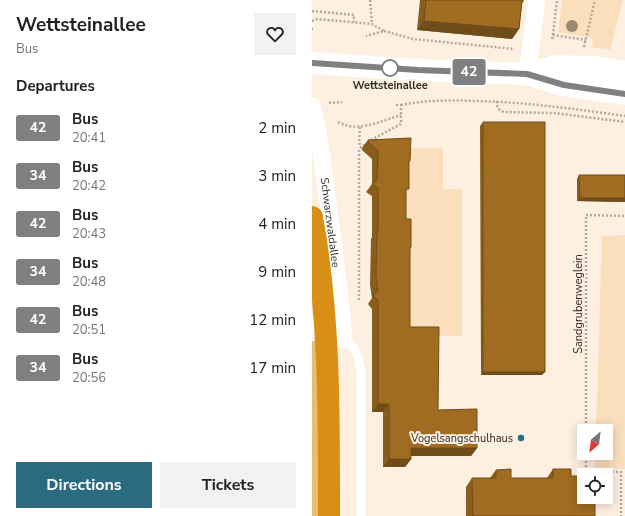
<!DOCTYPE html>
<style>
:root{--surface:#fff;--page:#f2f2f2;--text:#222;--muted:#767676;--accent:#2a6b7f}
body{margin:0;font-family:"Nunito Sans",sans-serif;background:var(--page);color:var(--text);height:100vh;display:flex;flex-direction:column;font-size:15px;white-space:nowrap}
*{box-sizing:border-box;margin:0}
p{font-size:13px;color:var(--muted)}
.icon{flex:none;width:22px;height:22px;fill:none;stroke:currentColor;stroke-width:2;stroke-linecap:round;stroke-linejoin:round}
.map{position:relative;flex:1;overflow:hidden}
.side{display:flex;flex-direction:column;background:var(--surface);width:312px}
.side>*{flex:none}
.badge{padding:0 8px;border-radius:3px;font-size:14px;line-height:26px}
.needle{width:26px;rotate:208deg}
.fabs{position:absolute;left:265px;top:424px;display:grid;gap:8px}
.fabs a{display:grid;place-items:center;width:36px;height:36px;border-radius:0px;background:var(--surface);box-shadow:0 2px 10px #0003;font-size:20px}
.map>.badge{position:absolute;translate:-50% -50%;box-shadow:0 0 0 2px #fff}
h2{padding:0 16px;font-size:15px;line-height:36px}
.round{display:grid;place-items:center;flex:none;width:42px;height:42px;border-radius:0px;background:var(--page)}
.headline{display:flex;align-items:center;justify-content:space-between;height:68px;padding:0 16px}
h1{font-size:19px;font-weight:700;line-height:30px}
.button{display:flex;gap:8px;margin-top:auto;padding:8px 16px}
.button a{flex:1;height:46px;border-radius:0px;background:var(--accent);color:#fff;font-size:16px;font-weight:700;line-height:46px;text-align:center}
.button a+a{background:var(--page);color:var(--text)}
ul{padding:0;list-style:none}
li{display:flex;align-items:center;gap:12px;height:48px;padding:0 16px}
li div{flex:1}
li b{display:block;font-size:15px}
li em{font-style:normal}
li .badge{min-width:44px;font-weight:700;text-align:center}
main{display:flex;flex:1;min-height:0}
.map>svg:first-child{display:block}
.green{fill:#fbdebc}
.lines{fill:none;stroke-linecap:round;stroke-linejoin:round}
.path{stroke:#b2a89c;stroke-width:2.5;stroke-dasharray:2 2;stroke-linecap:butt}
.service{stroke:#fff;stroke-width:9}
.minor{stroke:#fff;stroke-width:17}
.secondary{stroke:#fff;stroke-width:22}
.primary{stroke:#e8bc73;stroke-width:22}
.motorway{stroke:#d88f16;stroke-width:22}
.tree{fill:#9b8971}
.wall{fill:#8a5d1d}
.shaded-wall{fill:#704c18}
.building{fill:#a06c22;stroke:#704c18}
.line-casing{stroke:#fff;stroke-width:9}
.line{stroke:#808080;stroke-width:6}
.stop-dot{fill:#fff;stroke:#808080;stroke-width:2}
.poi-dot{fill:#2a6b7f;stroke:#fdf0e1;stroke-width:1.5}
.labels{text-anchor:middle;stroke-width:4;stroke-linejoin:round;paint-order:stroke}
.stop-label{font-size:11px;font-weight:bold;fill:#312c27;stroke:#fdf0e1}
.street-label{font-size:11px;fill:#312c27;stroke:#fdf0e1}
.poi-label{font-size:11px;fill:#312c27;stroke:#fdf0e1;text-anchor:end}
</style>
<main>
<section class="side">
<div class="headline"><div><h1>Wettsteinallee</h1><p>Bus</p></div><a class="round"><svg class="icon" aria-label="heart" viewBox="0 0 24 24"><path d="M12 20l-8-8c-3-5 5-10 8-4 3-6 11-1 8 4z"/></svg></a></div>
<h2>Departures</h2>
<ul>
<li><span class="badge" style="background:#808080;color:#fff">42</span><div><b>Bus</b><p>20:41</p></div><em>2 min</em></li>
<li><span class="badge" style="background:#808080;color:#fff">34</span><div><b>Bus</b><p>20:42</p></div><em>3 min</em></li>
<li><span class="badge" style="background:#808080;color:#fff">42</span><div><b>Bus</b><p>20:43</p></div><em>4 min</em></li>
<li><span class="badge" style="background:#808080;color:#fff">34</span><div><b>Bus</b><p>20:48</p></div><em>9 min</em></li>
<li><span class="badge" style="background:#808080;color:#fff">42</span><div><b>Bus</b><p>20:51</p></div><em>12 min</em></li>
<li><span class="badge" style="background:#808080;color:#fff">34</span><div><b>Bus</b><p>20:56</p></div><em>17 min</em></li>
</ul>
<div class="button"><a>Directions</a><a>Tickets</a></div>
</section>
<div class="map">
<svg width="313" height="516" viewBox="0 0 313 516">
<rect width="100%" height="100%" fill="#fdf0e1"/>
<path class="green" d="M250,0H311L298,50L280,47L281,38L246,32Z
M92,148H131V189H150V336L92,335Z
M313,235V469L283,468V453H294V431H284L290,236Z"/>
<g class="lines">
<path class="path" d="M58,0L60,24
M0,11L42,15V22
M0,21L5,19L60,24L72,31L54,36
M0,29H1
M72,31L101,39L202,49
M241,35L245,0
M240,39L241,35L274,40
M272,47L283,0
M185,101C185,107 186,110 192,112L241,113L313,122
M17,103L30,102
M89,105C114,100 138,100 163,101C214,102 263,109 313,116
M26,122C46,133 69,121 89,115
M48,127L47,142L49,147
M59,140L89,124V105H82
M47,300V151L49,147L55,143
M274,431V215L313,216
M274,453V471L309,472V516"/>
<path class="service" d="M32,339C44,348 46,355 49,370V516"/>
<g class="minor">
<path d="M215,74L225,0"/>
<path id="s1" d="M0,106C8,136 11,166 15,196C21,244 28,291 32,339L0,325"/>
</g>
<path class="secondary" d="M0,63L106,70L215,74L251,85L313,94
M215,74L244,66L280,67L313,72"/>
<path class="primary" d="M0,352V516"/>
<path class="motorway" d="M0,217C18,316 17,416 17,516"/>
</g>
<circle class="tree" cx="260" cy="26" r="6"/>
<path class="wall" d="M108,0H212L210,4L207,29L200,39L105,30Z
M171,122L230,375H169L168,126Z
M56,140L97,163L94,194V219L99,247L98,250V327L126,410L165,448L159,456H99V459L93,467H71V412H60V309L56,304L60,298L58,285L59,239L60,237V196L54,192L60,184V159L50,150V148Z
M267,175H313V202L265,201V179Z
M241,469L259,476L283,516H154V487L160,478H178L184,470L199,478H235Z"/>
<path class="shaded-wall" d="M112,21L207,29L200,39L105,30Z
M268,198H313V202L265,201Z
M171,372H233L230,375H169Z
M66,404H77L71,412H60Z
M99,448H165L159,456H93Z
M77,459H99L93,467H71Z"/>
<path class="building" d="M114,0H210L207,29L112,21Z
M171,122H233V372H171Z
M99,138L98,161H97V189H94V219H99V247H98V327H127L126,410L165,409V448H99V459H77V404H66V300L61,296L66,291L64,276L65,231H66V188L60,184L65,180L66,151L56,142V140Z
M267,175H313V198H268Z
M199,469V478H241V469H259V476H272V497H283V516H161L160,478H184V470Z"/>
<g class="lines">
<defs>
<path id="line" d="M0,63L106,70L215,74L252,85L313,94"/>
</defs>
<use href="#line" class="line-casing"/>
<use href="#line" class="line"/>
</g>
<circle class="stop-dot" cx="78" cy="68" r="8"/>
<circle class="poi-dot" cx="209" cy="438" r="4"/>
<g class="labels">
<g class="stop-label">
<text x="78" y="89">Wettsteinallee</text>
</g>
<g class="street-label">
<text dy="4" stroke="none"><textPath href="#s1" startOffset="118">Schwarzwaldallee</textPath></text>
<text transform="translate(266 304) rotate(-90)" y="4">Sandgrubenweglein</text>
</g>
<g class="poi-label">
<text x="201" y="442">Vogelsangschulhaus</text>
</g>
</g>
</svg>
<div class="fabs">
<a><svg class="needle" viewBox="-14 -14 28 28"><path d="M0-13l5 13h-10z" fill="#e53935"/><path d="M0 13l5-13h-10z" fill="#767676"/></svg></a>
<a><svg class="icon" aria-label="locate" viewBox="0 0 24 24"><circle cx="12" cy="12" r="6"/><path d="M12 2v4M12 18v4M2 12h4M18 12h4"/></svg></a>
</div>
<b class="badge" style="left:157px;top:72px;background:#808080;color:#fff">42</b>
</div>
</main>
